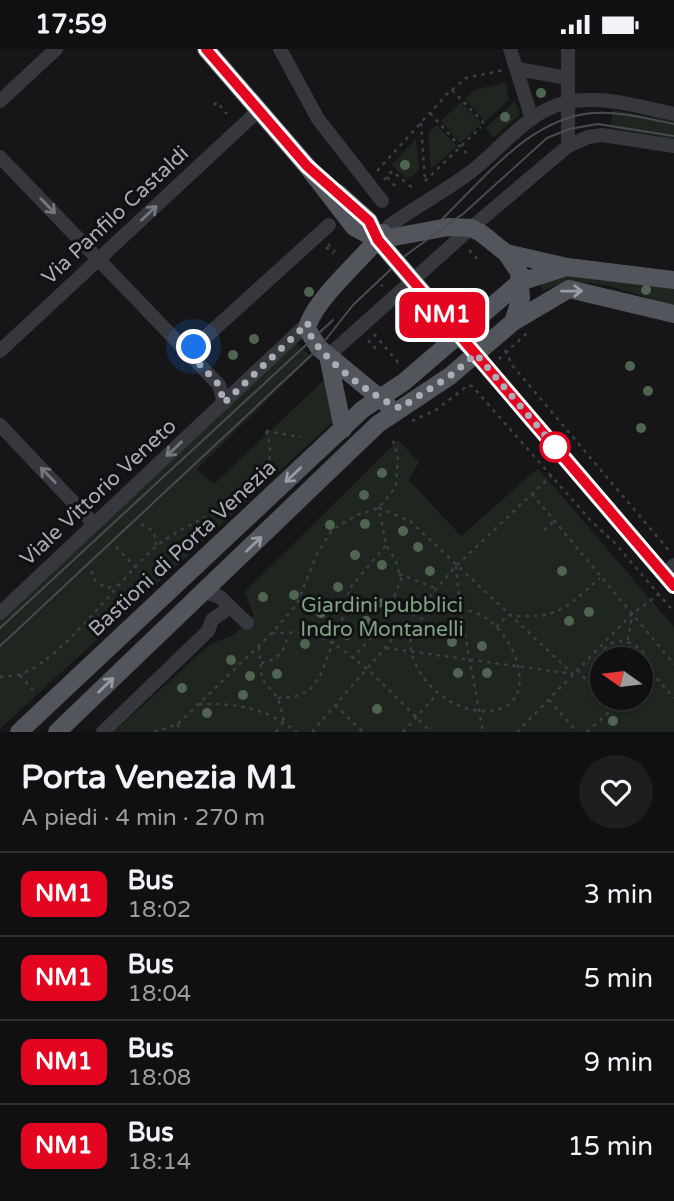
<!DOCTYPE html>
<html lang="it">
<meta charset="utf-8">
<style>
:root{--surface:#101012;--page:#1e1e20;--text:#f1f3f6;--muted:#9c9d9f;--line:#303032}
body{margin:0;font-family:"Varela Round",sans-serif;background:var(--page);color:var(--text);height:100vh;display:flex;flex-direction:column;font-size:26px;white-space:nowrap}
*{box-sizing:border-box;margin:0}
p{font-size:23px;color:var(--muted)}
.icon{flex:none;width:38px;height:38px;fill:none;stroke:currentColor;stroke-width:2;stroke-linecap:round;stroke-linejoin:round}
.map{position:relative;height:683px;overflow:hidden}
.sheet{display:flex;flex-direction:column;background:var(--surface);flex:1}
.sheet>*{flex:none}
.badge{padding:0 14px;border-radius:10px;font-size:24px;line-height:46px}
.needle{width:46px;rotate:284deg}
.tools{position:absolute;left:590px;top:598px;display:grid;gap:14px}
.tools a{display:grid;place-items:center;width:63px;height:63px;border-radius:50%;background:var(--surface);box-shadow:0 2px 5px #0004,0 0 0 2px var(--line);font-size:35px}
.you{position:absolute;width:35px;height:35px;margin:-18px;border:5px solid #fff;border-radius:50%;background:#1a73e8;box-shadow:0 0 0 10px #1a73e833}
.map>.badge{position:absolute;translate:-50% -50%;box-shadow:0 0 0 4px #fff}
.round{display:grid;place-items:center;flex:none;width:74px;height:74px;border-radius:37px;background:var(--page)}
.summary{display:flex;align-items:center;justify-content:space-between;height:119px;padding:0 21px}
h1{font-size:33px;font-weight:700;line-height:52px}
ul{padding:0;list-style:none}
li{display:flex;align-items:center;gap:21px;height:84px;padding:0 21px;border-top:2px solid var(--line)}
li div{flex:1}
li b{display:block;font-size:26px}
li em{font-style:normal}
li .badge{min-width:77px;font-weight:700;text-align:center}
.status{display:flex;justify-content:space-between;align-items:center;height:49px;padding:0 35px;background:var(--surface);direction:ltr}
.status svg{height:19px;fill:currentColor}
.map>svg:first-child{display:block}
.green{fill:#1e261f;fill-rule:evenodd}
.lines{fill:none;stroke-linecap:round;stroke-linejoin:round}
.path{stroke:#3d3f44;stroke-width:2.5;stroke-dasharray:3.5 5;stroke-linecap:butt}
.minor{stroke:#37383d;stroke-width:14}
.major{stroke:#53555c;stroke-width:18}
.tram{stroke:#4a4c52;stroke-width:2}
.tree{fill:#506452}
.oneway{stroke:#757881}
.oneway2{stroke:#979ba6}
.line-casing{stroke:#fff;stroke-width:16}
.line{stroke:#e40520;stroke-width:10}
.walk{stroke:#a8adb8;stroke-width:7;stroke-dasharray:0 12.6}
.stop-dot{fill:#fff;stroke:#e40520;stroke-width:3.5}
.labels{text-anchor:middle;stroke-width:6;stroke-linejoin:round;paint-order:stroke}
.street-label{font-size:21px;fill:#a8adb8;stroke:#111113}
.park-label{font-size:21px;fill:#7fa381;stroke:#111113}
</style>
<div class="status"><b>17:59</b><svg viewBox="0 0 49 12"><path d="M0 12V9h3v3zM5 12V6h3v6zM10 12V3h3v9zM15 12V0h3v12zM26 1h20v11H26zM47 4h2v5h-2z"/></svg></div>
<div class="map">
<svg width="674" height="683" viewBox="0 0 674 683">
<rect width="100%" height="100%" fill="#161618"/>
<path class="green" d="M505,33L509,51L485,72L465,50L475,41Z
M515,52L520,66L494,88L485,79Z
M461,53L482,75L460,94L441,72Z
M613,61L674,72V91L610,79Z
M437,76L457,97L431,120L428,84Z
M416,89L419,122L407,130L392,116Z
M573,227L674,237V257C634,246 582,220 543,242L540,234Z
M296,293L311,308L196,421L214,435L326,329L337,369L0,680V570Z
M398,391L419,413L409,431L461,487L538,419L674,578V683H114L210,595L234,586L254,567L245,543ZM602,611H640V649H602Z"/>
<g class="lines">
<path class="path" d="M452,41L485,75
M214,56L217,53L227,65
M430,64L468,106
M421,74L425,132
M377,122L447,45L466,29L504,21
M387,128L399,141
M384,131L392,122L415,141
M425,132L481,78
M328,195L335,203
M326,198L333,205
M469,201L479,212
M381,236L383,237
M374,285L401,317
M368,291L377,301
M505,301L512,316L671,504
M499,310L527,284
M412,372L436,361L467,337H472L592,473L614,493L674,563
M266,382L270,396L269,419
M266,382L301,388
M532,445L674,615
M141,475L152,481L157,492L154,500
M544,481L554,472
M116,498L152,535
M456,517L460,559L483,683
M91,522L96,533L107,539L117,536
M399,525L435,539
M452,558C464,560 477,563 487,570C518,590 541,659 488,662C426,666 369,568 452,558Z
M496,578L509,566C557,571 565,560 600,529
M272,584C286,585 303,581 315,586C353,599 402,655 431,683
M628,591L632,567
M259,598L262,630L278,649L284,672
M386,599L573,625
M352,610L383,575L401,531L396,512L386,496L379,459L410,472L573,625
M261,614C277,611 286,603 287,586
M577,621L589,634L602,638
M651,623L674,649
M602,625C590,567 674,596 640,636
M20,626L33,641
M0,628C7,626 15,628 21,625C64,609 116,534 152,501C174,482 200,471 226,459
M278,649L293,648L309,642L320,627L344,565L350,539L386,496
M549,651L577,683
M199,655C235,654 267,659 297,683
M335,656L363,683
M178,675V683
M154,683L178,675L272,584L297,555L316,507L332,481L357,466L379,459L396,437L398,406L392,389
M276,683L284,672
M312,683L456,517L552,426
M403,683L437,645
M517,683L632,565L658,546
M587,683L625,649"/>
<path class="minor" d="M280,0L318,70L382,152
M510,0L532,70
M568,0V97
M517,20L568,29
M0,52L56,0
M0,108L219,336L224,354
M389,177C414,159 440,145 465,127C499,104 525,62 568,53C603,46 640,58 674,65
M0,302L259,61
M189,303L329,176
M476,305L674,538
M328,307L471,179L568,97L588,88L602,86L674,97
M0,376L94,475
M665,526L674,516
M205,543L220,548L247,574
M0,564L308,274
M103,683L208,582L212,571L230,558"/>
<path class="major" d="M206,0L307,117L354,178L378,191
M338,144L369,172L378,191L467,295
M383,184C365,208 312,252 307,280L319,299L387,355
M506,204L567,218L674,231
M513,273L569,240L674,265
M328,307L343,380
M19,683L363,360L404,333L520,233L567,218
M57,683L378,375L450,327L513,273L521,249L519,223L506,204L481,184L471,179L448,178L378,191"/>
<path class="tram" d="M440,172C483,131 529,69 593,64C620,62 648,70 674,75
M0,579L333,271
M0,597L319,299L353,256L406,206L464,164L547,89L569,80L598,75L674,87"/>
</g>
<g class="tree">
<circle cx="541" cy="44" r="5"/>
<circle cx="505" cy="68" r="5"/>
<circle cx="405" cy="116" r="5"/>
<circle cx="646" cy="241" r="5"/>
<circle cx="309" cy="243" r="5"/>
<circle cx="254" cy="290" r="5"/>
<circle cx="233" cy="306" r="5"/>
<circle cx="630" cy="317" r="5"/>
<circle cx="648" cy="342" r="5"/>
<circle cx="641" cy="379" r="5"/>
<circle cx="382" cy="424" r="5"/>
<circle cx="364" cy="446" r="5"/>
<circle cx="365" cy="475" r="5"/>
<circle cx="330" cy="476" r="5"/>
<circle cx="403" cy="482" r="5"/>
<circle cx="418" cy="498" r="5"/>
<circle cx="355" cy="506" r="5"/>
<circle cx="382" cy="516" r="5"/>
<circle cx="430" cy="522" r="5"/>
<circle cx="562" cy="522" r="5"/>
<circle cx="338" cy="538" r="5"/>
<circle cx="294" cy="546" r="5"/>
<circle cx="263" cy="548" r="5"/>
<circle cx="379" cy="554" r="5"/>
<circle cx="589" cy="563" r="5"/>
<circle cx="321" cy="564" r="5"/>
<circle cx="366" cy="572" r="5"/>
<circle cx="569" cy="572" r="5"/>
<circle cx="347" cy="586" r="5"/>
<circle cx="452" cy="593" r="5"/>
<circle cx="305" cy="595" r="5"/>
<circle cx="482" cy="597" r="5"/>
<circle cx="231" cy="611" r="5"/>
<circle cx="458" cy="624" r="5"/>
<circle cx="487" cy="624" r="5"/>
<circle cx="277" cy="625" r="5"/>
<circle cx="250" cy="627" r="5"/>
<circle cx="182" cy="639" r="5"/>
<circle cx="243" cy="646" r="5"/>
<circle cx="377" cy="660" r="5"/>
<circle cx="207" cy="664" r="5"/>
<circle cx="613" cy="672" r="5"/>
</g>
<defs><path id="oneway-shaft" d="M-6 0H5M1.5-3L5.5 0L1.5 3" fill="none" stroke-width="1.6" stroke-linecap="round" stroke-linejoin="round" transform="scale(1.75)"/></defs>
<g class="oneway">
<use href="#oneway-shaft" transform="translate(48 157) rotate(46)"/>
<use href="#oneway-shaft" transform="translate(149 164) rotate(-43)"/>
<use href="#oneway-shaft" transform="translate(174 400) rotate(137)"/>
<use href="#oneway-shaft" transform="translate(48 426) rotate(-134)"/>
</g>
<g class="oneway2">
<use href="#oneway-shaft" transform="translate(572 242) rotate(-1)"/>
<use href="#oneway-shaft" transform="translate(293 426) rotate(137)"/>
<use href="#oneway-shaft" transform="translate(254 495) rotate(-44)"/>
<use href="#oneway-shaft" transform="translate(106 636) rotate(-44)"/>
</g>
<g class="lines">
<defs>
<path id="line" d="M206,0L307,117L369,172L378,191L674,537"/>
</defs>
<use href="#line" class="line-casing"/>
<use href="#line" class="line"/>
<path class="walk" d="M194,298L188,303L219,336L224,354L308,274C304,299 378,352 400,359L450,327L476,305L557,400L555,398"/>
</g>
<circle class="stop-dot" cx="555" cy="398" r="14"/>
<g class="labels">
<g class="street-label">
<text transform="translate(115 166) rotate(-43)" y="7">Via Panfilo Castaldi</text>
<text transform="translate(98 443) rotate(-43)" y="7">Viale Vittorio Veneto</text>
<text transform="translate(182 499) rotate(-43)" y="7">Bastioni di Porta Venezia</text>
</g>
<g class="park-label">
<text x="382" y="563">Giardini pubblici<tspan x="382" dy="24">Indro Montanelli</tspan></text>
</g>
</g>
</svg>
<div class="tools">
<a><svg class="needle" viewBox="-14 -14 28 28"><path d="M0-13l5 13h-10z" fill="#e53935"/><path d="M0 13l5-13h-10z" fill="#9c9d9f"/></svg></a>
</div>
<div class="you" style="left:194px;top:298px"></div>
<b class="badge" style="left:442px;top:266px;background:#e40520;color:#fff">NM1</b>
</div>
<section class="sheet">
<div class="summary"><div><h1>Porta Venezia M1</h1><p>A piedi · 4 min · 270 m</p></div><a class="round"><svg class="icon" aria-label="heart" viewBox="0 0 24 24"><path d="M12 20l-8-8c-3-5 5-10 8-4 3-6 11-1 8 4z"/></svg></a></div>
<ul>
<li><span class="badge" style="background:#e40520;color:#fff">NM1</span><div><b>Bus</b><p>18:02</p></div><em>3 min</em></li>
<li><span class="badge" style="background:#e40520;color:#fff">NM1</span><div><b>Bus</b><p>18:04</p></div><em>5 min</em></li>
<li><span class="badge" style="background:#e40520;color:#fff">NM1</span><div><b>Bus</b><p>18:08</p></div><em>9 min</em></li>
<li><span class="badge" style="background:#e40520;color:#fff">NM1</span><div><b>Bus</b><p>18:14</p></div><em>15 min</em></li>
</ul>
</section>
